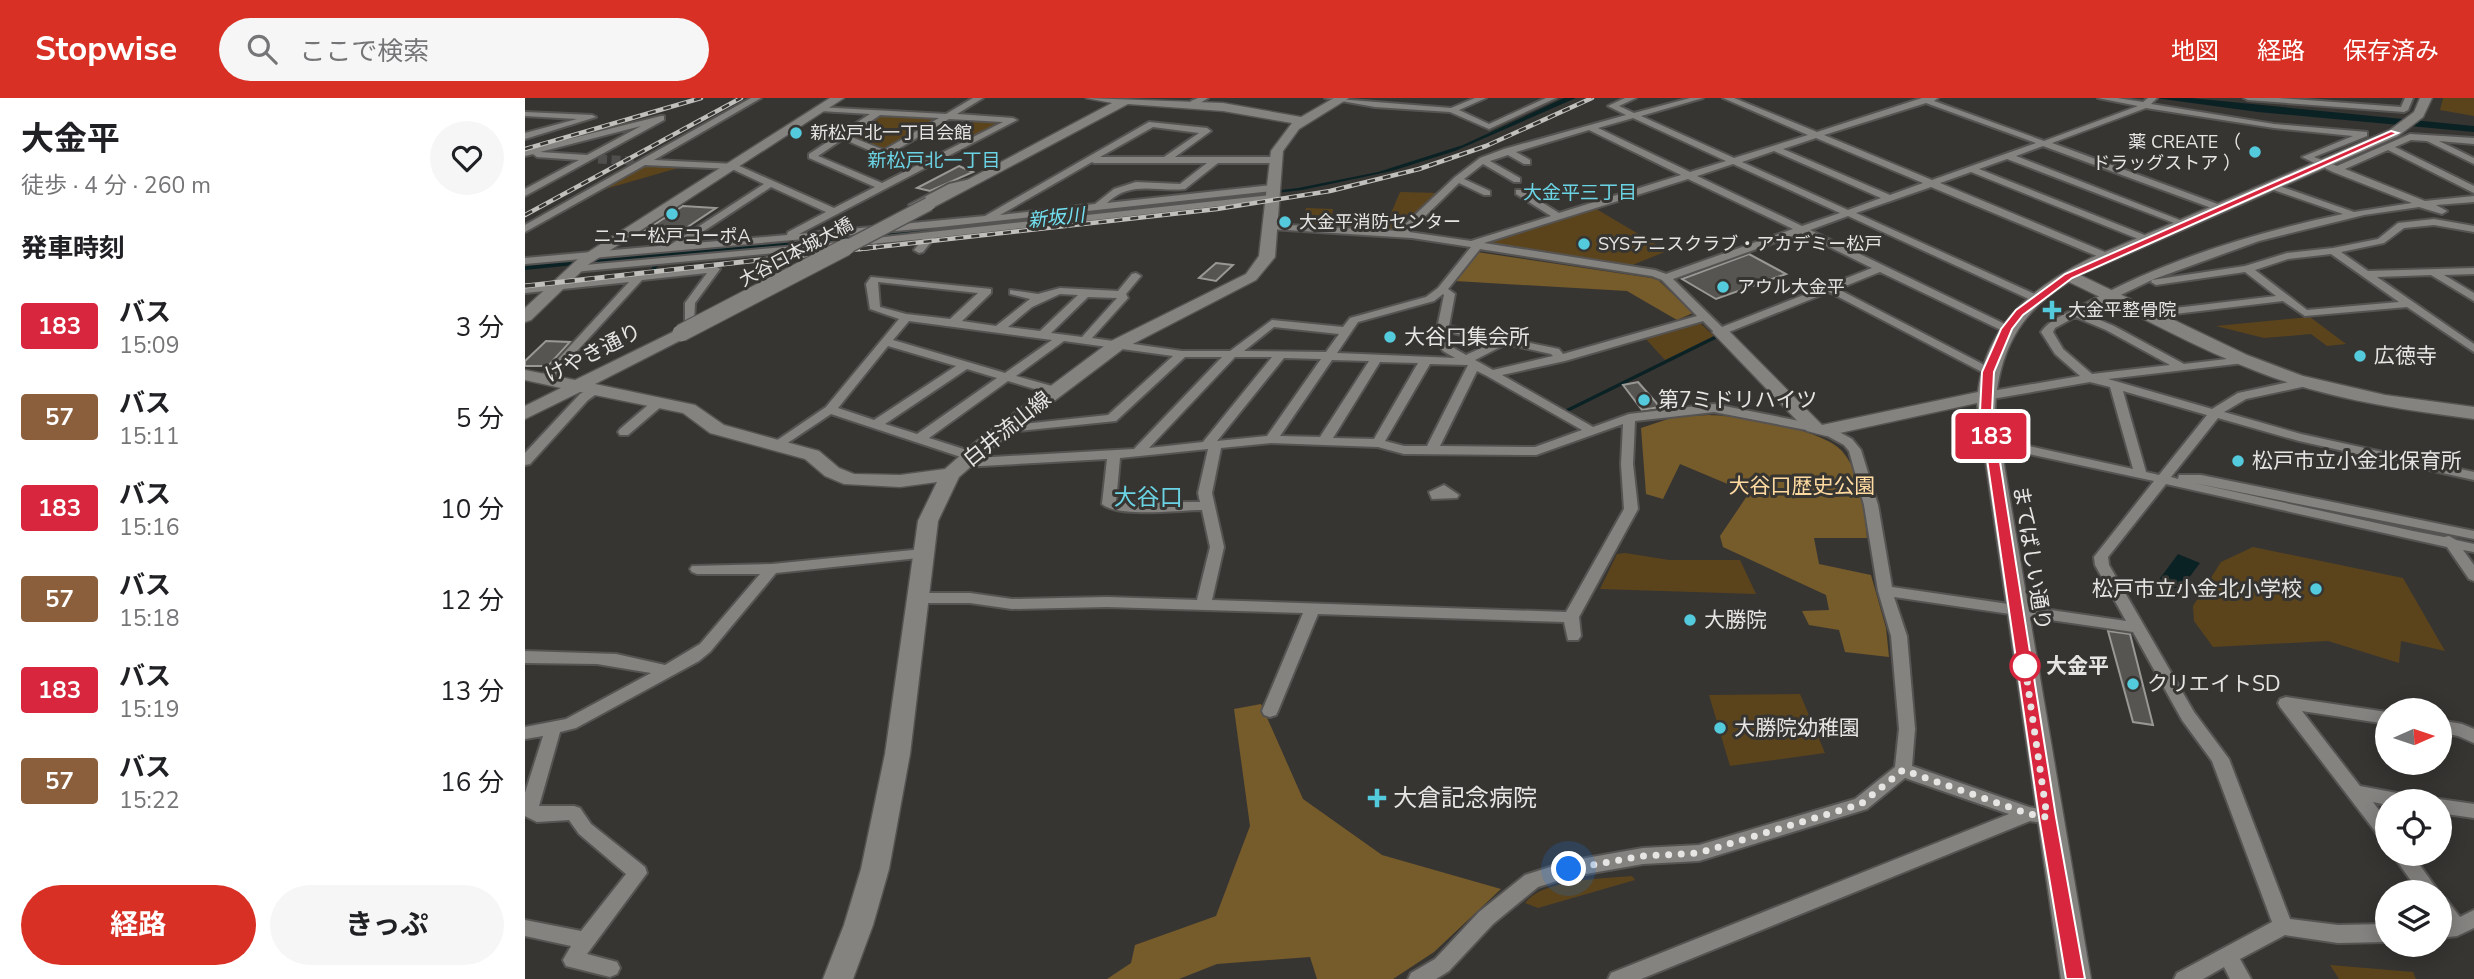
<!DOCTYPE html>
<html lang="ja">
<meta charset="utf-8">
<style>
:root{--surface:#fff;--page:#f6f6f6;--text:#202124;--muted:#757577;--accent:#d93025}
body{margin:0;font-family:"Nunito Sans","Noto Sans JP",sans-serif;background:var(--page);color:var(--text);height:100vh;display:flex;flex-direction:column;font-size:26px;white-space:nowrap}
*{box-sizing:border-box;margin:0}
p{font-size:23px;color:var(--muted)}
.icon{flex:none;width:38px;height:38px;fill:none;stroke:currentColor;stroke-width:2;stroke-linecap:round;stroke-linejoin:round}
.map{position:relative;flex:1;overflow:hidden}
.sheet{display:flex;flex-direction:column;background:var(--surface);width:525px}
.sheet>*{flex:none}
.badge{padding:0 14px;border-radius:5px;font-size:24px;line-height:46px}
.needle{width:46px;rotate:87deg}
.buttons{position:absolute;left:1850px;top:600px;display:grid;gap:14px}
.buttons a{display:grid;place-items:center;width:77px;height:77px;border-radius:50%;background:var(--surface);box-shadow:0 4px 18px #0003;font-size:35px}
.you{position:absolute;width:35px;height:35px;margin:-18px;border:5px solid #fff;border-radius:50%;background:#1a73e8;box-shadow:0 0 0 10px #1a73e833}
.map>.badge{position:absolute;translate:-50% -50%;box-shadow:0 0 0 4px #fff}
h2{padding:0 21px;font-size:26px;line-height:63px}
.round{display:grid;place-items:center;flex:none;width:74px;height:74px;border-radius:37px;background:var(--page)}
.summary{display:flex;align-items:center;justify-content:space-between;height:119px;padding:0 21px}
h1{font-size:33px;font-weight:700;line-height:52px}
.cta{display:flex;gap:14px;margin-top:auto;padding:14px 21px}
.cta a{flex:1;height:80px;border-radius:42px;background:var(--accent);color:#fff;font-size:28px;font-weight:700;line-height:80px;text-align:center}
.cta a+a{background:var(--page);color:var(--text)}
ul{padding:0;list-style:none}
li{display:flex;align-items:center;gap:21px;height:91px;padding:0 21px}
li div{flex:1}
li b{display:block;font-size:26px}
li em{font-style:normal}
li .badge{min-width:77px;font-weight:700;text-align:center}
header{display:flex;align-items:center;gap:42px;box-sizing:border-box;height:98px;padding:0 35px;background:var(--accent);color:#fff}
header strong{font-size:33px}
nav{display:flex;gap:38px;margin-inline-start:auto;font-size:24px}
.search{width:490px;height:63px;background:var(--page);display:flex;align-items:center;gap:18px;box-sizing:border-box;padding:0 24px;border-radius:38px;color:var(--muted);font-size:26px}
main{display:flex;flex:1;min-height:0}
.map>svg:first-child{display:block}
.green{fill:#5b441c}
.forest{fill:#765b2b}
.water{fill:#0b2225}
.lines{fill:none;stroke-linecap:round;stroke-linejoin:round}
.stream{stroke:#0b2225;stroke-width:3.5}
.building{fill:#575552;stroke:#9a9894;stroke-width:2}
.street-tunnel{stroke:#514f4d;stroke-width:9;stroke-dasharray:9 4.5;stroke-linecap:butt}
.street-casing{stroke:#565452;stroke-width:4}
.secondary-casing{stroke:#565452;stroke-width:3}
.street{fill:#858380;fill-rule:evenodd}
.secondary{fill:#858380;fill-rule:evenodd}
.rail-far1-casing{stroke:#c1c0bd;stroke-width:4.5}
.rail-casing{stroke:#c1c0bd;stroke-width:5}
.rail-far1{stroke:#373532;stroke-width:2.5;stroke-dasharray:8;stroke-linecap:butt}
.rail{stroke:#373532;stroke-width:3.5;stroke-dasharray:10;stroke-linecap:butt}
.secondary-bridge-far1-casing{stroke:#565452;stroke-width:16;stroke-linecap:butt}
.secondary-bridge-casing{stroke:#565452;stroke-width:19;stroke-linecap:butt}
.secondary-bridge-far1{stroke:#858380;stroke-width:13}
.secondary-bridge{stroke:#858380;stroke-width:17}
.line{fill:#d7263d;stroke:#fff;stroke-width:2}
.walk{stroke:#e6e5e3;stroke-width:7;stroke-dasharray:0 12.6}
.poi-dot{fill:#54cadd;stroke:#373532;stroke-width:2.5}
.stop-dot{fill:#fff;stroke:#d7263d;stroke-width:3.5}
.labels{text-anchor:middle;stroke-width:6;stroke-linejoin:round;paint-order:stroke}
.far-poi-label{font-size:18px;fill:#e6e5e3;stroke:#373532;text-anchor:start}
.far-street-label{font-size:18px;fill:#e6e5e3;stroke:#373532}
.far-neighbourhood-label{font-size:19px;fill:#6ad4e5;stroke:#373532}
.far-water-label{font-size:19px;font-style:italic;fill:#72e1f2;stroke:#373532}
.poi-label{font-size:21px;fill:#e6e5e3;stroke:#373532;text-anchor:start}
.street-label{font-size:21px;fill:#e6e5e3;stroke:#373532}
.park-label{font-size:21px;fill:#ffdba2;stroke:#373532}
.stop-label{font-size:21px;font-weight:bold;fill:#e6e5e3;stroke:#373532;text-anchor:start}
.neighbourhood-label{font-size:23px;fill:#6ad4e5;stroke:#373532}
.near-poi-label{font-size:24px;fill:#e6e5e3;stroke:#373532;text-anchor:start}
</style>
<header>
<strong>Stopwise</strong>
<div class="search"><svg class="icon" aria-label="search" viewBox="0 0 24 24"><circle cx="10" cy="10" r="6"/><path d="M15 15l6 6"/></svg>ここで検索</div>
<nav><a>地図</a><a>経路</a><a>保存済み</a></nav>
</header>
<main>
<section class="sheet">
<div class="summary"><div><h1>大金平</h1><p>徒歩 · 4 分 · 260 m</p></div><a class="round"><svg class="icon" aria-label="heart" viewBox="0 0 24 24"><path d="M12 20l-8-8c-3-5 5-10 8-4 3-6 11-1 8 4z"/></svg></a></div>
<h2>発車時刻</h2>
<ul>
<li><span class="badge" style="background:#d7263d;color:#fff">183</span><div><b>バス</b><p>15:09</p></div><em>3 分</em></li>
<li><span class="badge" style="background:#8b5e3c;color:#fff">57</span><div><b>バス</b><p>15:11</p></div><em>5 分</em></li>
<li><span class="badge" style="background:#d7263d;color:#fff">183</span><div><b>バス</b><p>15:16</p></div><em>10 分</em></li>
<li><span class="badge" style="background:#8b5e3c;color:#fff">57</span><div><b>バス</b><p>15:18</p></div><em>12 分</em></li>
<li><span class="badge" style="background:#d7263d;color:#fff">183</span><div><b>バス</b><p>15:19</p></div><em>13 分</em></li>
<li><span class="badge" style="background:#8b5e3c;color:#fff">57</span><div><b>バス</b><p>15:22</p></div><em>16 分</em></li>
</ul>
<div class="cta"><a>経路</a><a>きっぷ</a></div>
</section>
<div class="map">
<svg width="1949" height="881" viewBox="0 0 1949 881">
<rect width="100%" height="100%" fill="#373532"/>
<path class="green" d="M1918,0H1949V18L1915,12Z
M360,16L413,19L414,21L360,53L324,38Z
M454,21L479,23L441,44L421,41Z
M117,67L160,68L70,94Z
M875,94L914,95L872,132L776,127L781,110L808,111L807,117L864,120Z
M1068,109L1142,153L1105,168L960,146L959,143Z
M1785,219L1821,246L1802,248L1786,236L1739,240L1691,228Z
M1175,225L1189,238L1140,262L1120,240Z
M1728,449L1878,480L1920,553L1876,543L1874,565L1803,543L1688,549L1669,523L1668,508L1696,464Z
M1100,455L1144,462H1215L1231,496L1075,491L1092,456Z
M1275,596L1300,655L1205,668L1184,597Z
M1107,778L1110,782L1013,810L1000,805C1018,781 1077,781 1107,778Z
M1805,867L1888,874L1891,881H1814Z"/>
<path class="forest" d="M952,154L1126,180L1133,182L1168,215L1152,222L1102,193L930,183Z
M1184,317C1214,318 1298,331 1317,353C1337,376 1339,411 1342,440H1289L1294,466L1346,477L1361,530L1364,559L1320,554L1314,532L1284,527L1277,513L1304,512L1301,497L1198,449L1195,438L1224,395L1155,366L1138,401L1121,396L1116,330L1149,319Z
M736,606L778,701L857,757L976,791L909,854L868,881H792L785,859L692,866L654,881H582L606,865L610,847L691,818L725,728L709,611Z"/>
<path class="water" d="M1039,0H1051L930,53L867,73L777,92L347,142L162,156L151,164L144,159H129L0,172V166L443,128L773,90L853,74L938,47Z
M1630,0H1666L1949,28V34L1733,14Z
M1653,456L1675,465L1655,492L1633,483Z"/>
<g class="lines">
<path class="stream" d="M123,177L136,162
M1039,314L1195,237"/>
</g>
<path class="building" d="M434,68L448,74L405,93L392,90Z
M158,108L191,110L155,134L121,132Z
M1224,156L1261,176L1191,201L1157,181Z
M691,165L708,167L691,183L674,180Z
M21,243L45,244L23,268H0V263Z
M1113,284L1135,309L1117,312L1098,287Z
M1583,533L1605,536L1628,627L1608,624Z"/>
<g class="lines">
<path class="street-tunnel" d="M73,61L111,63"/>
<defs>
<path id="street" d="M226,0H236L129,62L210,66L309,110L350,89L284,60V56L307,41L289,32L293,30L313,37L345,16L295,13H292V9L421,16L448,0H458L432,16L488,20L492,22L274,136L460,118L624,24L682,30L686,33L650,59H750L754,62L750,65H693L660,91C632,94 605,82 582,105L747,87L752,90L747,93L415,129L0,166V160L145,147L239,86L207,71L120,67L0,134V127ZM355,17L414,20L359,52L324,38ZM424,21L478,24L357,85L293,58L318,41L353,56L349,59L356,61ZM628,29L674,35L639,59H575ZM567,64L569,65H682L655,86L611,84L589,91L570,106L475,117ZM246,89L301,114L263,134L262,137L159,146Z
M673,0H683L672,7H666V3Z
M800,0L926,10L950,0H961L934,12L964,26L1021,0H1031L964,31L925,14L850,9Z
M1100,0H1111L1094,8L1109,15L1165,0H1178L1116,18L1209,60L1283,37L1198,0H1209L1292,34L1397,0H1413L1409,3L1519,43L1613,8L1573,0H1592L1618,4L1623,0H1632L1626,6L1749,26L1842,34V38L1789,59L1812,68L1885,36L1949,40V46L1914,43L1949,60V66L1902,43L1886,42L1870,49L1949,88V95L1863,52L1820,71L1900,103L1949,98V104L1911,107L1922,113L1917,116L1894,109L1839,117L1734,143L1629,181L1558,215L1589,228L1659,266L1719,259L1725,262L1719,265L1583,281L1687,311L1713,295L1782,280L1786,281V287L1721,301L1699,314L1776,336L1949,374V382L1774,343L1693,320L1646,379L1653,381L1654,377H1676L1949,433V441L1669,385L1888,433L1919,439L1924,438L1931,442L1949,446V454L1938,452L1949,467V483L1944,481L1922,449L1641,386L1583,459L1584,467L1669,614L1704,661L1765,821L1813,827L1862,826V844L1813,845L1760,837L1715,861L1726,881H1705L1699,869L1678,881H1649L1652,875L1747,824L1687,663L1657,622L1608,534L1369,499L1382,538L1390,631L1387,668L1504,709L1529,714L1532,719L1529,724L1523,726L1505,723L1116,881H1083L1086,875L1484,716L1380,680L1342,711L1174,763L1118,766L1044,779L1013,789L968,826L924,873L911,881H883L886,875L910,861L954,814L1000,777L1044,763L1118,750L1174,747L1330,701L1370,669L1374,631L1366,538L1353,493L1339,407L1324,353L1319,347L1297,335L1189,314L1110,323L1108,366L1113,411L1054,519L1056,538L1053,542H1043L1039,524L793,516L753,613L751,617L745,619L739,617L737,613L778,515L582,509L487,511L445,505H392L385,500L392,495H445L487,501L582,499L672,502L685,449L677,412C654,412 593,420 577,406L582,361L438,369L432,365L433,362L442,361L306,316L255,350L251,351L245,347L301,309L374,221L345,211L341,186L346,179L466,191V195L437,223L471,228L505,201L485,196V192L513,196L535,190L593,193L607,176L611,175L616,178L601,196L603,200L567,240L657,253H705L747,222L818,229L825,220L901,199L913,190L946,149L887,140L746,131L743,130V126L873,133L930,79L955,60L979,51L1101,17L1083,8ZM1401,5L1511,45L1407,82L1299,37ZM1621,10L1749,30L1828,38L1777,59L1808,74L1887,105L1829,114L1749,86H1743V90L1818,116C1727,135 1637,163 1556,208C1542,215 1525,221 1516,234L1530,256L1555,278L1461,294L1455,298L1461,302L1565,284L1585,289L1608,371L1467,340L1461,344L1467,348L1629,383L1569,459L1570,467L1601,523L1367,489L1353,407L1336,352L1327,341L1305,329L1189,306L1104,316L1068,329L977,277L1040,263L1178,223L1191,236H1199L1304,194L1459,275H1467V271L1313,191L1355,174L1478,233H1486V229L1285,132L1323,118L1506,202H1514V198L1331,115L1406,89L1579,161H1587V157L1415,85L1446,74L1621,144H1627V140L1454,71L1482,61L1657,128L1665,126L1491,58L1518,48L1692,112H1698V108L1527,45ZM1108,20L1201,63L1165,74L1073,30ZM1064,32L1156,77L1034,115L997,92H991V96L1026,118L946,143L884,134L934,85L959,97H965V93L939,81L958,66L989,84H995V80L965,63L983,57L999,66H1005V62L991,54ZM1291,40L1398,85L1365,97L1258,51ZM1249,53L1356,100L1323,112L1217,64ZM1208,66L1315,115L1277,128L1172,78ZM1163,81L1268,131L1141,176L1130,172L959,145ZM1276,135L1347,170L1197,229L1148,181ZM955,151L1127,178L1137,182L1172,218L1038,256L1034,251L924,228L930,196L923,191ZM353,184L453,195L425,221L381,216L355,209ZM535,196L553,197L515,233L483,229L507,209ZM918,196L919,197L910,240L918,253L930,260L812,255L833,224L909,203ZM563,199L592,200L557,239L526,235ZM1550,219L1581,232L1645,267L1567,276L1538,251L1528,234L1530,230ZM384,223L527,242L480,275L368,242ZM749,229L814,236L801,254L719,253ZM923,234L969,244L941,257L927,249L922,240ZM539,243L648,258L583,317L479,328L475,329L473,332L475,335L591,323L660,259H697L609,351L451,360L452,358L451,355L404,340L483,283L530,297L534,296L536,293L534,290L491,278ZM981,246L1026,256L1028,258L968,272L950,262ZM363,248L431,268L349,322L313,310ZM710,259H747L678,344L624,350ZM759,260L796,261L742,338L692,343ZM807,262L844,263L795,339L755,338ZM855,264L893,265L849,341L808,340ZM905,266L943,267L902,348H879L860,343ZM442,271L472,280L392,336L360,326ZM952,273L962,278L1057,332L1010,349L915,348ZM1598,293L1682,317L1634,377L1621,374ZM1098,326L1096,366L1099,411L1041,514L687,502L699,449L687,395L696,350L746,345L853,349L879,356L1011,357ZM683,351L673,395L675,404H591L595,360Z
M1719,0H1754L1876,9L1880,0H1888L1883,12L1879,14L1723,2Z
M0,14L67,17L71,19L0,41V35L52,21L0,18Z
M136,18H139V22L0,98V91L54,62L12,59L8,56L0,58V52ZM116,28L62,57L15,54Z
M446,81L451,84L449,86L430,90L392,109L384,107L424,86Z
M746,97L749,98V102L409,140L398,154L394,155L389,152L398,141L49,174L44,171L49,168L304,145Z
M1909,121L1949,128V134L1909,127L1879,130L1859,145L1816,154L1843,173L1949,170V176L1919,177L1949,195V203L1906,177L1852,179L1949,246V254L1882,209L1780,218L1758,203L1625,219L1620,216L1625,213L1751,198L1720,174L1631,187L1626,184L1627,182L1720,168L1762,155L1808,150L1853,141L1873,125ZM1806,156L1874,204L1782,212L1730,172L1763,161Z
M190,168L195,171L170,205L169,224L165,225L160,222V205L182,175L117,182L30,277L17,285L11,281L22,273L104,184L0,195V189Z
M71,288L77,292L63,302L5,366L0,367V355L55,296Z
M134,300L140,304L138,307L103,337H95L93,334L95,331L130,301Z
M919,387L934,397L932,400L907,401L904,394Z
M398,451L405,456L403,459L251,475L185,554L174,563L51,630L35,634L14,708H49L55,710L66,726L120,769L122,775L62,856L92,864L95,870L92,876L85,879L41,868L38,862L46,848L0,838V822L56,833L101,776L54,736L44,722L12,724L0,718V695L18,638L0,641V629L41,621L126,575L72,566L0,565V553L91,556L140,567L175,546L235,476H172L167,474L165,471L167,468L247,466Z
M1761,599L1862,614V626L1777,613L1835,688L1893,699L1896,704H1862V707L1848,704L1862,723V743L1856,741L1755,609L1753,605L1755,601Z
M1914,622L1937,626L1949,631V645L1933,638L1914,634Z
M1914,701L1949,706V720L1914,715V704H1907Z
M1867,756H1887L1914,794H1894Z
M1914,799L1921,801L1935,819L1949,812V830L1932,838L1914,840Z"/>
<path id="secondary" d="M305,0H319L64,166L6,222L0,224V210L54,160Z
M561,0L698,5L776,19L809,0H824L774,31L758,53L750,159L731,182L598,251L467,350L434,379L413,423L385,656L364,771L348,827L328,881H298L319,827L336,771L360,656L393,423L412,384L375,389L319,386L300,378L280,361L185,335L158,315L55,294L0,321V308L36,290L0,282V272L50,282L156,230L162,231V239L70,286L170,307L199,327L294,353L314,370L329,376L375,377L420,371L453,342L586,243L721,176L734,158L746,53L767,25L698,13L603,6L409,109L397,106L587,5Z
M1895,0H1907L1898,19L1873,38L1555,177L1722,257L1778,278L1860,297L1949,309V321C1877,312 1804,301 1736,275C1670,250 1608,214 1544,184C1494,214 1473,255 1470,313L1566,881H1536L1452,305L1301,338L1282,333L1187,234L1195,229L1201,230L1297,327L1453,294C1461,226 1508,189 1566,160L1865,32L1889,14Z"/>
</defs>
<use href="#street" class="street-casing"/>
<use href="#secondary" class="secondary-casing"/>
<use href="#street" class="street"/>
<use href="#secondary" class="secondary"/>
<defs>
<path id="rail-far1" d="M0,51L176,0
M0,117L216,0
M335,151L692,111L805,93L894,71L961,48L1067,0"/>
<path id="rail" d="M0,188L351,149"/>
</defs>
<use href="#rail-far1" class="rail-far1-casing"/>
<use href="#rail" class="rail-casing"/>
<use href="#rail-far1" class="rail-far1"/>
<use href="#rail" class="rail"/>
<defs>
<path id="secondary-bridge-far1" d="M318,151L404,106"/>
<path id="secondary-bridge" d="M156,235L321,149"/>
</defs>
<use href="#secondary-bridge-far1" class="secondary-bridge-far1-casing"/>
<use href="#secondary-bridge" class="secondary-bridge-casing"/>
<use href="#secondary-bridge-far1" class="secondary-bridge-far1"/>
<use href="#secondary-bridge" class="secondary-bridge"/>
</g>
<path class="line" d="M1866,33L1873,35L1547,180L1498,217L1487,231L1469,274L1467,313L1531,719L1560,881H1541L1514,719L1455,313L1457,274L1476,231L1491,212L1540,176Z"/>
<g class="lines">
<path class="walk" d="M1044,771L1118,758L1174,755L1336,706L1378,672L1504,716L1522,719L1500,568"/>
</g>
<g class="poi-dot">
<circle cx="271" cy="35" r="7"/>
<circle cx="1730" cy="54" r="7"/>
<circle cx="147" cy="116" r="7"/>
<circle cx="760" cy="124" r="7"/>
<circle cx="1059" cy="146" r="7"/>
<circle cx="1198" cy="189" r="7"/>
<path d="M1523.5 201.5h7v7h7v7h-7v7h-7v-7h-7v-7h7z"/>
<circle cx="865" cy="239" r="7"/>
<circle cx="1835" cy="258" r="7"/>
<circle cx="1119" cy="302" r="7"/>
<circle cx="1713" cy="363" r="7"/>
<circle cx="1791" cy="491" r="7"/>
<circle cx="1165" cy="522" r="7"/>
<circle cx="1608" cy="586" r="7"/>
<circle cx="1195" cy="630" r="7"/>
<path d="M848.5 689.5h7v7h7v7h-7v7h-7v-7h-7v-7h7z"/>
</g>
<circle class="stop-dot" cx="1500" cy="568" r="14"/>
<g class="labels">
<g class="far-poi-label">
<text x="285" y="41">新松戸北一丁目会館</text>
<text x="1716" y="50" text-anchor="end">薬 CREATE （<tspan x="1716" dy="21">ドラッグストア ）</tspan></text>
<text x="774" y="130">大金平消防センター</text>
<text x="147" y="144" text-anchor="middle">ニュー松戸コーポA</text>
<text x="1073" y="152">SYSテニスクラブ・アカデミー松戸</text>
<text x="1212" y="195">アウル大金平</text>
<text x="1543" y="218">大金平整骨院</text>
</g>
<g class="far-street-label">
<text transform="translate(271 154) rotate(-28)" y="6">大谷口本城大橋</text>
</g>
<g class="far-neighbourhood-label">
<text x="409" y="69">新松戸北一丁目</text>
<text x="1055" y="101">大金平三丁目</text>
</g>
<g class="far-water-label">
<text transform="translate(531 119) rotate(-6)" y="7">新坂川</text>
</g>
<g class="poi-label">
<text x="879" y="246">大谷口集会所</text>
<text x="1849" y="265">広徳寺</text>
<text x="1133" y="309">第7ミドリハイツ</text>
<text x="1727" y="370">松戸市立小金北保育所</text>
<text x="1777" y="498" text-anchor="end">松戸市立小金北小学校</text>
<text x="1179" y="529">大勝院</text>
<text x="1622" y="593">クリエイトSD</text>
<text x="1209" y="637">大勝院幼稚園</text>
</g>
<g class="street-label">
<text transform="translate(68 255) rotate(-27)" y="7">けやき通り</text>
<text transform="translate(482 331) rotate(-39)" y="7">白井流山線</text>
<text transform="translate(1507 460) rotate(81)" y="7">まてばしい通り</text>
</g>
<g class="park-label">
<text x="1277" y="395">大谷口歴史公園</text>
</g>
<g class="stop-label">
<text x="1521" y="575">大金平</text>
</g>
<g class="neighbourhood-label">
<text x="623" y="407">大谷口</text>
</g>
<g class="near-poi-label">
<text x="868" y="708">大倉記念病院</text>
</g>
</g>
</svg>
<div class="buttons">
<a><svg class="needle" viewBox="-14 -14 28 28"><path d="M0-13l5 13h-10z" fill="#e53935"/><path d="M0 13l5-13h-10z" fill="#757577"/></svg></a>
<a><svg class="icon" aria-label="locate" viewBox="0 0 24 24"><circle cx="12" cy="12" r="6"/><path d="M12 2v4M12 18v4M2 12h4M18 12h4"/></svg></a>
<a><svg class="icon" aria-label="layers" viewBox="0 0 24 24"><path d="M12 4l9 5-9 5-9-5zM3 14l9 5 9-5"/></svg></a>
</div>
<div class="you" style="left:1044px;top:771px"></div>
<b class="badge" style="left:1466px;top:338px;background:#d7263d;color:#fff">183</b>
</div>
</main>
